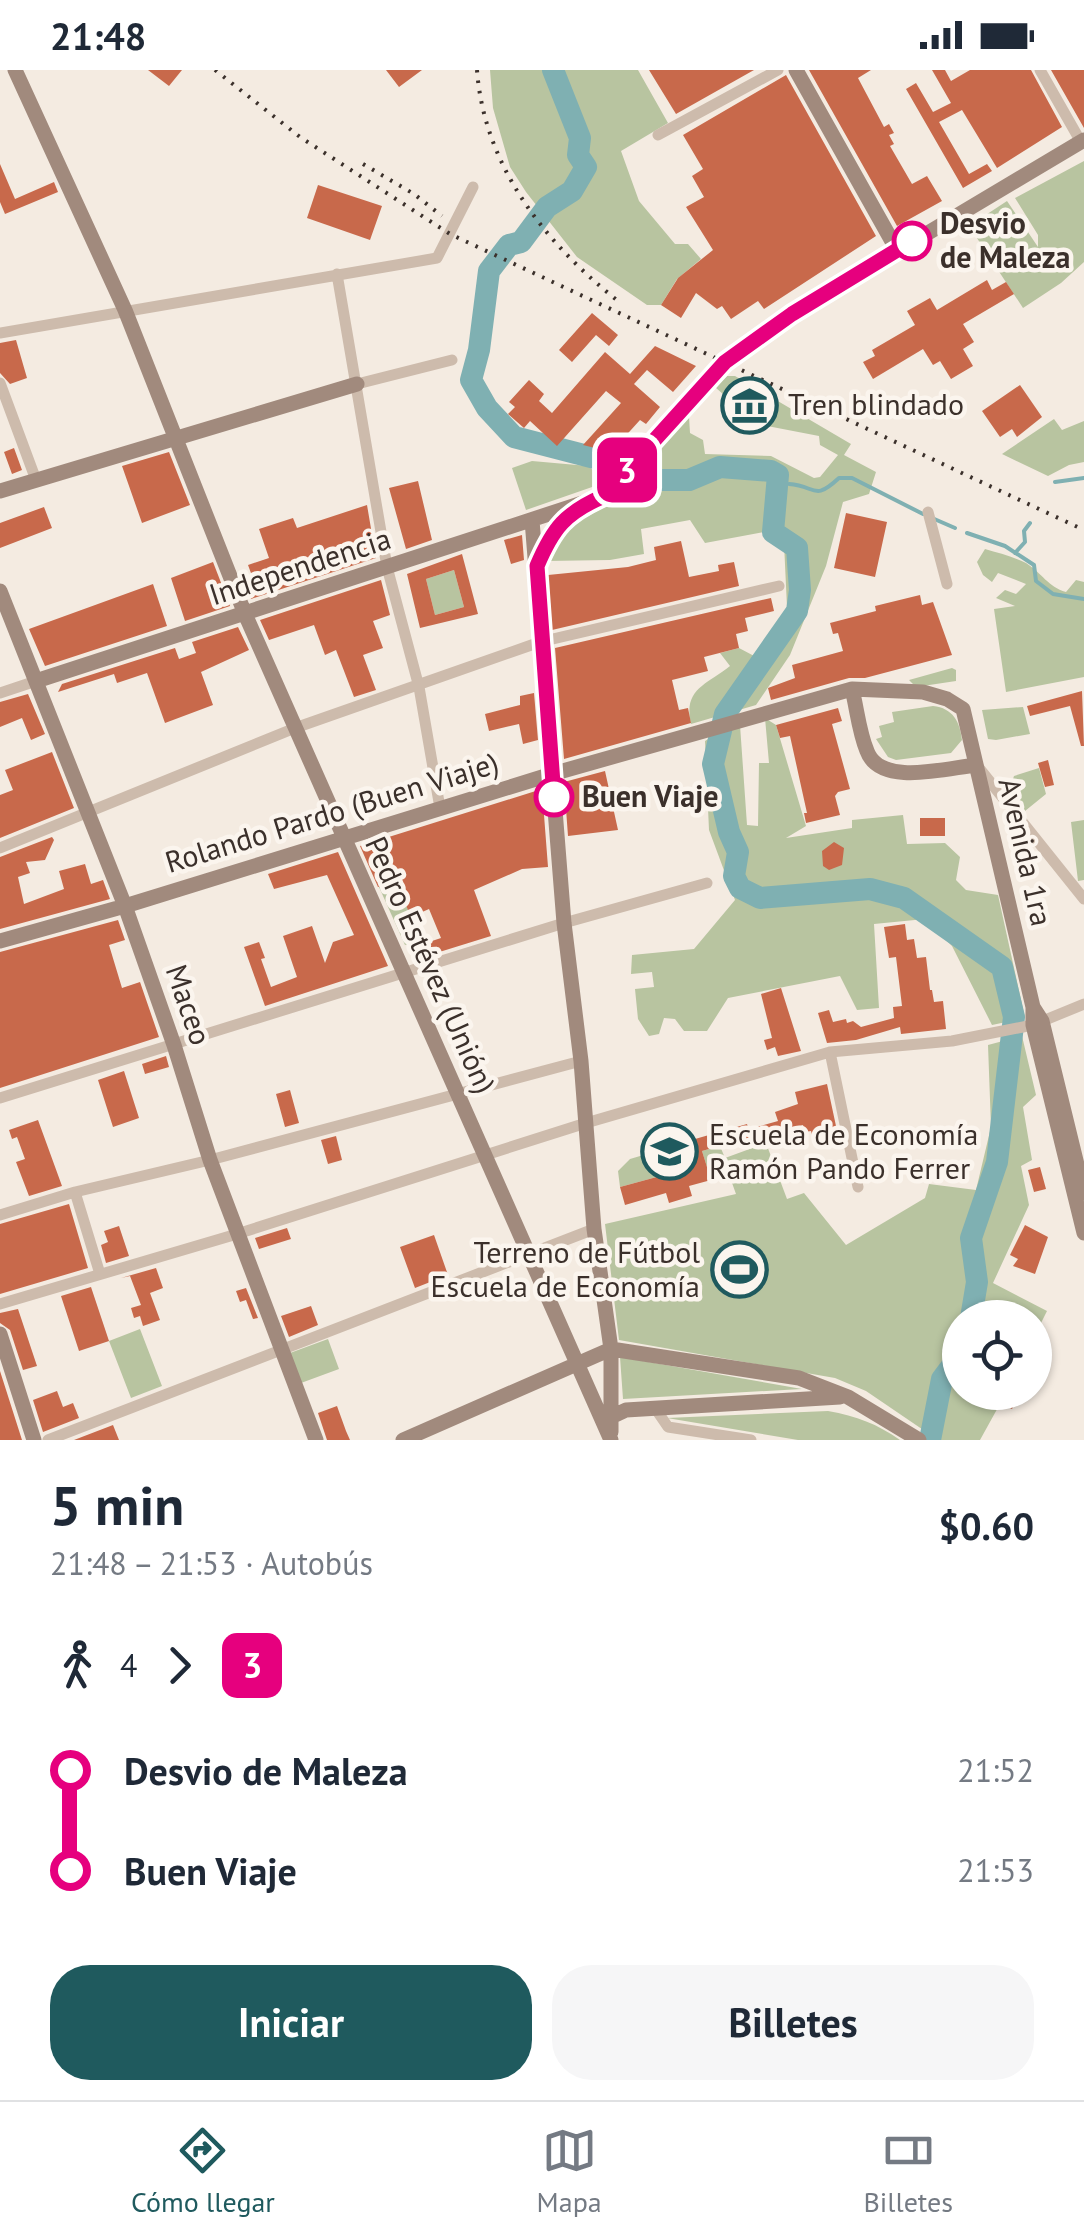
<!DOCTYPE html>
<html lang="es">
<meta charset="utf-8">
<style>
:root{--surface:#fff;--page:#f6f6f7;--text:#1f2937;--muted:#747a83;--line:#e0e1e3;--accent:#1f5a5e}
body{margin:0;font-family:"PT Sans",sans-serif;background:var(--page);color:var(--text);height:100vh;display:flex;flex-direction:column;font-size:38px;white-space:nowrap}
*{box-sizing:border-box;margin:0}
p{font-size:32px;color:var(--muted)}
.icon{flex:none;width:55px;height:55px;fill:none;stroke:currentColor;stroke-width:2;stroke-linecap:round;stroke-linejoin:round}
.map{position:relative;height:1370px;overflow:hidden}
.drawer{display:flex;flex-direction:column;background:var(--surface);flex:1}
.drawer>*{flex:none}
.badge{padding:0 20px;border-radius:15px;font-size:35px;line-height:65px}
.fabs{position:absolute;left:942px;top:1230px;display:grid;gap:20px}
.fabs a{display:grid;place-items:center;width:110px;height:110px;border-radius:50%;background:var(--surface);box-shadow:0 2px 8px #0004;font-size:50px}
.map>.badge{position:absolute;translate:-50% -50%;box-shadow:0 0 0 5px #fff}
.legs{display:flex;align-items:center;gap:15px;height:110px;padding:0 50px;font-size:32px}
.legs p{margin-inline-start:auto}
.summary{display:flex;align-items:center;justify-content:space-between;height:170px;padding:0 50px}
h1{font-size:55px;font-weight:700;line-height:75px}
.action{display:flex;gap:20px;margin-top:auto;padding:20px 50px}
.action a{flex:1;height:115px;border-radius:40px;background:var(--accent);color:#fff;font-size:40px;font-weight:700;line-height:115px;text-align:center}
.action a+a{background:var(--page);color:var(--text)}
ul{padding:0 50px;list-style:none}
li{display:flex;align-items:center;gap:35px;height:100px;font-size:38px}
li i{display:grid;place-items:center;width:15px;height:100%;margin:0 12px;background:currentColor}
li i::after{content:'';width:25px;height:25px;margin:-12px;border:8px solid;border-radius:50%;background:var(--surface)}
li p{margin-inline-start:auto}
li:first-child i{background:linear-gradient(#0000 50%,currentColor 0)}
li:last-child i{background:linear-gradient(currentColor 50%,#0000 0)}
.status{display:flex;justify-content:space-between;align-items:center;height:70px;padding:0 50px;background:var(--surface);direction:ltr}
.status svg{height:28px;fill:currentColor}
.menu{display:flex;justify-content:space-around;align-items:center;height:140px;border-top:2px solid var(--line);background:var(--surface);font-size:28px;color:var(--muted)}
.menu a{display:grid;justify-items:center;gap:5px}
.menu .current{color:var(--accent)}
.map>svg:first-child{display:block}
.green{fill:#b8c4a0}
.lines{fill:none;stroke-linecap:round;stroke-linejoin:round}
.stream{stroke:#7fb0b2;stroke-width:4}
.river{stroke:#7fb0b2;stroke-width:22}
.building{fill:#c8694b;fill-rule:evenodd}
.street{stroke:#cdbbac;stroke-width:11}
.secondary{stroke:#a18a7d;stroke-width:15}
.rail{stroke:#3b302b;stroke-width:4;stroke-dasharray:2.5 8;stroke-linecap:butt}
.line-1-casing{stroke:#fff;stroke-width:22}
.line-1{stroke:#e6007e;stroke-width:15}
.stop-1-dot{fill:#fff;stroke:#e6007e;stroke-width:5}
.labels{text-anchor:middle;stroke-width:9;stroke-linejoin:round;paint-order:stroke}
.stop-label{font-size:30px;font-weight:bold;fill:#3b302b;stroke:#fbf5ee;text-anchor:start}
.poi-label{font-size:30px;fill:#3b302b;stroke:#fbf5ee;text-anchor:start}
.street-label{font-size:30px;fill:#3b302b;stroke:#fbf5ee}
</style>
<div class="status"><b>21:48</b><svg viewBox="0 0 49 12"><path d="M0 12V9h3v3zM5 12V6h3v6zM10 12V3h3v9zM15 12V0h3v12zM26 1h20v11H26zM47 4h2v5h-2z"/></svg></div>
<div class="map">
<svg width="1084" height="1370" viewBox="0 0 1084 1370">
<rect width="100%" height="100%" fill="#f4ebe1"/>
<path class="green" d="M490,0H638L668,53L621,81L639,131L675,174H688L701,189L677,209L661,235H647L577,187L526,122L510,97L493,38Z
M1084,91V192L1061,213L1023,238L969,156L1007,131L1038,177V165L1015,128Z
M727,306H735L851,374L844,385L876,402L869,424L843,432L826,496L790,585L756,635L691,654C683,619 706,615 730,596L720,583L739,578L756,587L787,537L784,473L769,461L705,473L690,450L641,459L644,484L610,490L546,491L564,459L605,437L689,347L690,363L703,370L705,384L771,386L814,408L820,407L838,385L820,375L819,366L757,354L772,332L768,330L756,347L748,346L749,340L741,331L733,333L715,317Z
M1054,349L1062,360L1084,351V392L1069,395L1048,406L1002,384Z
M532,391L588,396L593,400L595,416L526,440L512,398Z
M985,479C999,483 1014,487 1026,493C1042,503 1048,517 1066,522L1076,510L1084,512V607L1006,622L994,539L1015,536L996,528L1005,520L1016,524L1026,514L998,503L992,512L983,505L977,492Z
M454,500L464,537L435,545L426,509Z
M952,598L956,600V611L916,617L909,610Z
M933,636C953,638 960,652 962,670L951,683L896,690L888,687L876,669L882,667L879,656L894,652L892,642Z
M1023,637L1030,664L996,670L988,669L982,640Z
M765,648L776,655L806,756L786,768L852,758V750L903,745L907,774L945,773L960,787L956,810L966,820L998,825L1025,948L992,955L952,876L925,849L874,854L879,938L857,940L840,906L728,928L707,961H684L675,949L664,948L659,964L649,966L638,949L635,919L654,917L652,902L631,904L632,885L694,879L735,830L709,760L705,671L721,661L740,655L747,755L758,756L759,693H769Z
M1039,698L1046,724L1025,741C1018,730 1009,720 1014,706Z
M1084,750V810L1078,811L1071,752Z
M396,812L421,869L405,875L379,817Z
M1022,966L1036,1025L1023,1037L1032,1090L1021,1096L1029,1135L993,1213L1047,1241L1035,1265V1248H960V1322L1006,1323L980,1370H938L866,1321L835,1308L619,1270L605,1154L736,1124L727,1099L709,1104L702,1081L720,1076L725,1088L766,1073L787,1129L804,1123L846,1175L925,1128L929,1114L976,1120L991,1057L988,975Z
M657,1081L664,1105L620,1117L618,1101L630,1089Z
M140,1259L162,1316L131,1328L109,1271Z
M328,1269L339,1299L301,1313L290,1283Z
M620,1287L802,1319L623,1329Z
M828,1341C857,1346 877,1354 900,1370H798L667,1348Z"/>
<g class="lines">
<path class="stream" d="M1055,412L1084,408
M789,414C817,416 813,432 839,408H852L923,444
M932,448L955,458
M967,463L1005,476L1034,495L1036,511L1053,524L1084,529
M1015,483L1025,472L1024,461L1030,453"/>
<path class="river" d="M553,0L580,68L578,85L586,97L572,121L547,137L521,172L509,175L489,201L479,280L471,310L487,338L514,367L599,389L651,410H689L720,397L771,401L778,405L773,462L797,478L800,520L797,541L725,644L713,694L729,762L738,782L734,806L740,818L760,828L870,819L904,828L1002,897L1014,947L997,1092L971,1168L977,1212L971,1248
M930,1370L942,1309L960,1285"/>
</g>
<path class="building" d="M148,0H182L169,16Z
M386,0H422L399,17Z
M649,0H754L676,44Z
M809,0H871L858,8L884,57L889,54L894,63L889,65L894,74L890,76L912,114L927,106L942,131L897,156Z
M932,0H945L951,11L970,0H1031L1062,57L997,98L962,40L939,52L969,104L987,94L992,101L963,118L906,19L916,13L933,42L951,33Z
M1051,0H1084V58Z
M786,5L876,166L764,239L758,231L731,249L722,236L717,239L696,223L681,248L661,235L678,208L713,180L686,137L704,127L692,106L703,99L683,65Z
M0,94L15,129L54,112L58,122L5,144L0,132Z
M318,115L382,136L370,170L307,148Z
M987,210L992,220L1006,212L1014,224L963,254L974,272L963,279L973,296L951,309L940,291L933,295L923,279L873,309L863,292L875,286L872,280L915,255L907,241L930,228L937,240Z
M592,243L618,265L609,276L596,265L572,292L559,280Z
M16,270L27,308L10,314L0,303V273Z
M655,276L696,296L673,322L647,300L634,314L660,337L646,354L640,350L611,382L583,375L621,333L606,321L557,376L530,351L524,358L508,344L515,337L509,332L529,310L544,324L539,331L552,343L605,282L630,304Z
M1020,315L1042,347L1017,367L1012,359L1000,367L982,341Z
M14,378L22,400L12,404L4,382Z
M169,382L190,435L142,453L122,396Z
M418,411L432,470L406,479L389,418Z
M367,435L376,488L251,529L247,517L255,514L248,495L269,488L259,459L293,448L297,458Z
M44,437L52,458L0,478V453Z
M846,443L887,452L875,507L834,498Z
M522,465L524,490L511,494L504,470Z
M681,471L689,507L719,501L718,495L734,492L739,516L552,560L548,505L628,497L656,490L654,477Z
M462,484L478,544L420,558L407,504ZM454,500L464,537L435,545L426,509Z
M213,492L230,536L185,551L171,508Z
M381,510L390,545L373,551L383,578L363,585L376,620L354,627L336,580L325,585L314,555L269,570L260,550Z
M153,514L167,556L45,596L29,559Z
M920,525L922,535L933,532L952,585L865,608H849L771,630L768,618L795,608L792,595L843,581L838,563L833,564L830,553L876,541L875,536Z
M771,528L774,541L745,548L748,561L736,564L739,578L704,587L708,601L672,610L679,640L688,638L691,653L564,689L555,578Z
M238,557L249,580L201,602L213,635L165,653L147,603L117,613L114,604L58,622L62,614L175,578L179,589L196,583L192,572Z
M1082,621L1084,676H1081L1070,636L1030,646L1027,636Z
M534,623L538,670L523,674L519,654L489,661L485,644L520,635V626Z
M28,624L45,664L31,670L22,648L0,657V632Z
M838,638L842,651L832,654L850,719L838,722L835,726L840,745L806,753L804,743H807L790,666L780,668L776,655Z
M52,682L74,738L0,768V725L13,720L5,700Z
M1048,690L1054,715L1045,717L1038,693Z
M605,701L618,760L568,766L564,712Z
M542,719L548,797L522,799L474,820L491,866L433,884L429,872L441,868L429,839L411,847L396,812L378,817L360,776Z
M920,748H945V766H920Z
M52,767L54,770L45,790L26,792L30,803L18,807L24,834L64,819L59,801L85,794L91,814L103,810L110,829L0,859V787Z
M834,772L844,778L842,795L829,800L823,796L822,781Z
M338,782L388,896L265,936L244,877L259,872L265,888L261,889L271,917L297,907L283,866L312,856L325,893L333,872L354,865L327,805L274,819L268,804Z
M118,850L125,870L109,875L122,918L140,912L159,967L0,1018V882Z
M905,854L907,870L914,869L917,888L926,887L930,920H932L934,932L943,931L946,959L901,964L900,957L856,970L827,973L818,943L829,940L833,952L846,949L847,953L853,951L861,957L894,948L893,937L902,936L896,887L889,888L884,857Z
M781,918L801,981L778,986L775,977L767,980L764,970L772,968L761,924Z
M166,986L169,997L145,1004L142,994Z
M124,1001L139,1048L113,1057L98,1010Z
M827,1014L839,1070L815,1076L811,1061L805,1062L803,1055L760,1068L757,1057L778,1051L775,1042L798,1034L795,1022Z
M290,1020L299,1053L285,1057L276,1024Z
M38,1050L62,1116L29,1126L16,1092L25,1089L17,1067L12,1069L9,1060Z
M747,1054L751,1067L702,1081L711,1110L689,1116L692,1126L669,1133L666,1123L625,1135L620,1117L664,1105L657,1080Z
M336,1066L342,1090L328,1094L321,1070Z
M1040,1097L1046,1119L1034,1122L1028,1100Z
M69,1134L88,1198L0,1224V1154Z
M1025,1155L1048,1167L1035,1204L1013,1196L1018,1189L1010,1185Z
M119,1156L129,1186L106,1193L101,1175L108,1172L104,1161Z
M287,1158L291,1169L259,1179L255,1168Z
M434,1165L448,1205L415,1218L400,1177Z
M156,1198L163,1218L150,1223L160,1250L143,1256L140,1246L134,1248L131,1238L141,1235L130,1206L121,1208Z
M91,1217L109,1271L79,1281L61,1226Z
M246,1218L258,1248L253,1249L246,1230L240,1232L236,1221Z
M311,1236L318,1255L289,1267L281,1246Z
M18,1239L37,1296L23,1300L10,1260L0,1253V1243Z
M0,1301L22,1370H0Z
M57,1321L63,1337L73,1333L79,1348L43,1362L33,1330Z
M1006,1322H1020L1012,1339L1000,1333Z
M337,1336L346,1361L350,1370H327L318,1343Z
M113,1355L119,1370H74Z"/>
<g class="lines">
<path class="street" d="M1040,0L1081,72
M658,65L778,0
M337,204L387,497L419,617L440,738
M0,263L437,188L473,117
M0,313L36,410
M357,314L452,290
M928,442L947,514
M0,623L36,611
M979,698L1084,829
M0,778L295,658L540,572L779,516
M830,982L858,1117
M0,1028L564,853L707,813
M75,1122L100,1204
M0,1145L75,1122L210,1090L581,991
M0,1234L237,1164L586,1053L830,982L952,971L1033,955L1084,934
M655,1338L668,1357L751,1370
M48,1370L594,1159"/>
<path class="secondary" d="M15,0L125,240L245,544L611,1370
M796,0L897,180
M0,421L357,314
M532,450L564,853L581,991L594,1159L611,1279V1362
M538,495L552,462L575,441
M0,521L125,836L174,975L210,1090L316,1370
M36,611L604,426L725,292L792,244L1084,70
M852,619C857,639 859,662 867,681C880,717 947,698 976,695
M0,871L125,836L552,704L852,619L923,622L947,629L963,639L1033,937
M1084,1123L1042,951L1033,937V955L1084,1163
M0,1264L34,1370
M611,1347L626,1340L840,1327
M403,1370L611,1279L799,1308L848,1327L919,1370"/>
<path class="rail" d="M215,0L300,67L450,164L1084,460
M477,0C484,96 545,173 618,231
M363,94L414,124L442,146"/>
</g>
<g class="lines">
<defs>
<path id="line-1" d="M554,727L537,496C553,458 565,443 604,426L725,292L792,244L912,171"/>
</defs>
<use href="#line-1" class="line-1-casing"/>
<use href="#line-1" class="line-1"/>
</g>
<defs>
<symbol id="museum-ring" viewBox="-11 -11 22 22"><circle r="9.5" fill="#fbf5ee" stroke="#1f5a5e" stroke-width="1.5"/><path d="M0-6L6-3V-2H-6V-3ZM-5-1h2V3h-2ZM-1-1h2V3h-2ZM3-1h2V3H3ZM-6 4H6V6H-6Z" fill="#1f5a5e"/></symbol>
<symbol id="university-ring" viewBox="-11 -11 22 22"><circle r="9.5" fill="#fbf5ee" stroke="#1f5a5e" stroke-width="1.5"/><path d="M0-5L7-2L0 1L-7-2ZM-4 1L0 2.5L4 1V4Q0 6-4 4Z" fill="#1f5a5e"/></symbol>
<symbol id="stadium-ring" viewBox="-11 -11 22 22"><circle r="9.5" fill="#fbf5ee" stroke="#1f5a5e" stroke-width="1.5"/><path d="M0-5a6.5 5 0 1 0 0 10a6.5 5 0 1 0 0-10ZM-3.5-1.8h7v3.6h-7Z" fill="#1f5a5e"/></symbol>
</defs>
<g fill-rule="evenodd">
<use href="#museum-ring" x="718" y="304" width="63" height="63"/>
<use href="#university-ring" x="638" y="1050" width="63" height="63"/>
<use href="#stadium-ring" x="708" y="1168" width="63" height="63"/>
</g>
<g class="stop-1-dot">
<circle cx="912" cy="171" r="18"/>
<circle cx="554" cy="727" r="18"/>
</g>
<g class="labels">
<g class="stop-label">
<text x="940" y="164">Desvio<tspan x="940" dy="34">de Maleza</tspan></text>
<text x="582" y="737">Buen Viaje</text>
</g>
<g class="poi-label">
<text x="788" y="345">Tren blindado</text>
<text x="709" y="1075">Escuela de Economía<tspan x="709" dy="34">Ramón Pando Ferrer</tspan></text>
<text x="700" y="1193" text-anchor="end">Terreno de Fútbol<tspan x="700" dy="34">Escuela de Economía</tspan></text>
</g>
<g class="street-label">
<text transform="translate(300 497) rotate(-18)" y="10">Independencia</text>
<text transform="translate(332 743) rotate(-17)" y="10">Rolando Pardo (Buen Viaje)</text>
<text transform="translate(1025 782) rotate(77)" y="10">Avenida 1ra</text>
<text transform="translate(430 895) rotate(66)" y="10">Pedro Estévez (Unión)</text>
<text transform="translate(188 935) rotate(71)" y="10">Maceo</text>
</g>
</g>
</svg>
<div class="fabs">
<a><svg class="icon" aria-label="locate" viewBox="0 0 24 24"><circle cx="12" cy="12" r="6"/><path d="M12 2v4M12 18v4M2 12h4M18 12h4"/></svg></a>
</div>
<b class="badge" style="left:627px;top:400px;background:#e6007e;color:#fff">3</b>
</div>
<section class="drawer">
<div class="summary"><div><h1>5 min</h1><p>21:48 – 21:53 · Autobús</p></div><b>$0.60</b></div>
<div class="legs"><svg class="icon" aria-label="walk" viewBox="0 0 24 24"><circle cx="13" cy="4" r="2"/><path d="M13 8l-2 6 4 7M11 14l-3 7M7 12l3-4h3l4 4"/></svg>4<svg class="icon" aria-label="forward" viewBox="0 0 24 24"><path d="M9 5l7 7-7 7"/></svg><b class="badge" style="background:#e6007e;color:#fff">3</b></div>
<ul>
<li><i style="color:#e6007e"></i><b>Desvio de Maleza</b><p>21:52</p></li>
<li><i style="color:#e6007e"></i><b>Buen Viaje</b><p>21:53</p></li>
</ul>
<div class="action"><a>Iniciar</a><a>Billetes</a></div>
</section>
<nav class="menu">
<a class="current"><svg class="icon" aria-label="directions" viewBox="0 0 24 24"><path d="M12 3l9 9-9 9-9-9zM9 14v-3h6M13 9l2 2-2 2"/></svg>Cómo llegar</a>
<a><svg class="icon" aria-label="map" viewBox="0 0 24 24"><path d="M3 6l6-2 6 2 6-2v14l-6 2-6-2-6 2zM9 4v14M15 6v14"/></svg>Mapa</a>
<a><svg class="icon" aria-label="tickets" viewBox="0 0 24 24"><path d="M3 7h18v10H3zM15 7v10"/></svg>Billetes</a>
</nav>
